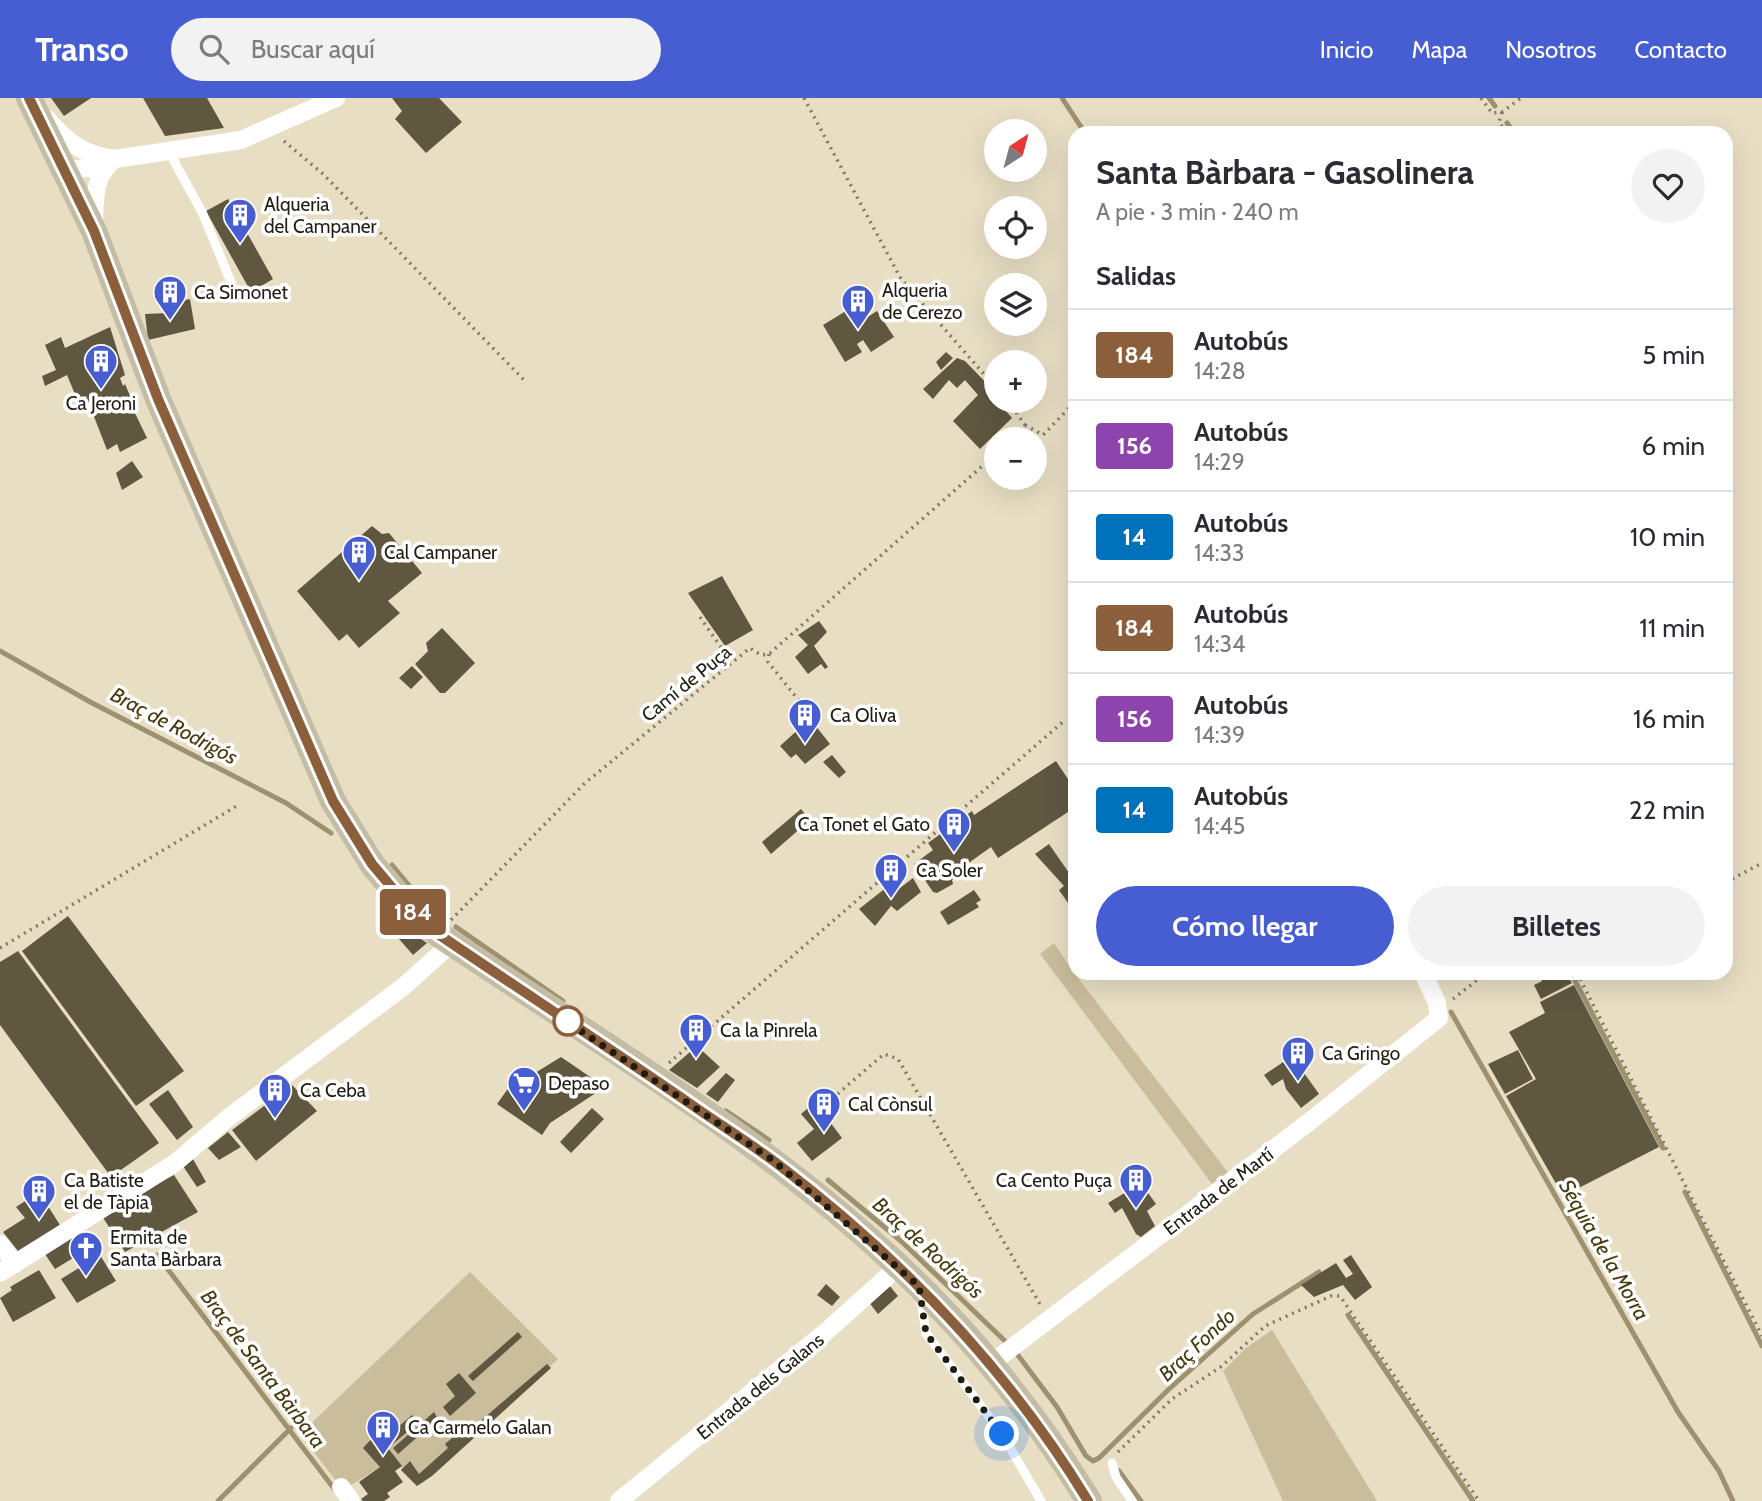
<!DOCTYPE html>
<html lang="es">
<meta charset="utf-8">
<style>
:root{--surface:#fff;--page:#f2f2f3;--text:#2b2b33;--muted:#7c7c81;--line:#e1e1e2;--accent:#475ed2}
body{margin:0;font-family:Cabin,sans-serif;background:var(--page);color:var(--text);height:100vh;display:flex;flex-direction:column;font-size:26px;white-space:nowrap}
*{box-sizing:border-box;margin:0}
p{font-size:23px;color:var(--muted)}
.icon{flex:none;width:38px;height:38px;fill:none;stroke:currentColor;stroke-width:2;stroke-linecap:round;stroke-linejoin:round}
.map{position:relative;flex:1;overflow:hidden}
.sheet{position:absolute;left:1068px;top:28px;width:665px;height:854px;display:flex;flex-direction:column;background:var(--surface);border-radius:21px;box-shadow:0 7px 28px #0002}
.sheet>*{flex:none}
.badge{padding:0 14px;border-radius:5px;font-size:24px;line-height:46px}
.needle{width:46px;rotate:36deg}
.tools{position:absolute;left:984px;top:21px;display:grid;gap:14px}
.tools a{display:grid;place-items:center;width:63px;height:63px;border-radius:50%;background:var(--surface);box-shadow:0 7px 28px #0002;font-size:35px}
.you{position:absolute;width:35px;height:35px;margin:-18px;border:5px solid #fff;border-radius:50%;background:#1a73e8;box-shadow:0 0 0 10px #1a73e833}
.map>.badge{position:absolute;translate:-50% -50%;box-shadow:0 0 0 4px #fff}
h2{padding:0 28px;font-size:26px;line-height:63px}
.round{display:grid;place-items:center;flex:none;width:74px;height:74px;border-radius:37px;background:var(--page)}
.headline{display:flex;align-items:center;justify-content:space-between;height:119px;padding:0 28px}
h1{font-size:33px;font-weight:700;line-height:52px}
.primary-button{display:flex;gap:14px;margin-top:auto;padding:14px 28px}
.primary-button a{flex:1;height:80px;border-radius:42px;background:var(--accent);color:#fff;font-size:28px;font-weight:700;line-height:80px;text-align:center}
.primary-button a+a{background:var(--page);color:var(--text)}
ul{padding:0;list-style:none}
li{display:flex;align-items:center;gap:21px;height:91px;padding:0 28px;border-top:2px solid var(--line)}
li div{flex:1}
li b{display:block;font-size:26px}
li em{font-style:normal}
li .badge{min-width:77px;font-weight:700;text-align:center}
header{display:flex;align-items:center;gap:42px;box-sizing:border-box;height:98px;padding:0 35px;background:var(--accent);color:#fff}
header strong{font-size:33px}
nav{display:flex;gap:38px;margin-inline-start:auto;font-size:24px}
.search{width:490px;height:63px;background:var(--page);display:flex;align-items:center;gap:18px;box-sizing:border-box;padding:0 24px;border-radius:38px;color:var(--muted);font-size:26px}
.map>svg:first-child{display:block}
.green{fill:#c9bd9c}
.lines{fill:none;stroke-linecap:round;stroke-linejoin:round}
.stream{stroke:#9d9170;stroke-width:5}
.building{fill:#5f5740}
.path{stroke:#7f7967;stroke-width:3.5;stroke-dasharray:2 5;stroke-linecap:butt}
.lane{stroke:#fff;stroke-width:9}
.street{stroke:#fff;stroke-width:18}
.secondary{stroke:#c4bda5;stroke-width:26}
.line-casing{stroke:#fff;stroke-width:16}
.line{stroke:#8b5e3c;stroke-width:10}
.walk{stroke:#1f1c12;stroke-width:7;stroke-dasharray:0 12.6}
.stop-dot{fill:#fff;stroke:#8b5e3c;stroke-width:3.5}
.labels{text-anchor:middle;stroke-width:7;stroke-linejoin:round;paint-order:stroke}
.poi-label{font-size:19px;fill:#1f1c12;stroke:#fff;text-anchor:start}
.street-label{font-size:19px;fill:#1f1c12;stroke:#fff}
.water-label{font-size:21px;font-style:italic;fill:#493b0f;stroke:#fff}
</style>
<header>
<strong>Transo</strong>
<div class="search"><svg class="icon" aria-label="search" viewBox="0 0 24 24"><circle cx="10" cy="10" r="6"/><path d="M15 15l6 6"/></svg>Buscar aquí</div>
<nav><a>Inicio</a><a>Mapa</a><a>Nosotros</a><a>Contacto</a></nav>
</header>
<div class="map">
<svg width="1762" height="1403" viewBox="0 0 1762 1403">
<rect width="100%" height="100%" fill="#e8dec4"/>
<path class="green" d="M1054,845L1074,875L1230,1077L1212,1086L1040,856Z
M470,1174L558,1261L417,1388L401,1372L402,1368L380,1369L348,1389L337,1384L300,1336Z
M1272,1232L1377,1403H1283L1223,1273L1246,1250Z"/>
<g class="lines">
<path class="stream" d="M1062,0L1085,35
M1489,0L1495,8
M1507,25L1514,35
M0,553L92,605L286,705L331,735
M392,767L412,791L443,819
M456,829L563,903
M1571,875L1663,1050
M1451,914L1678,1314L1719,1373L1733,1403
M726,1013L769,1042
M828,1082L901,1143L1005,1243
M1685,1094L1762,1248
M157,1157L335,1392
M1348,1217L1473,1403
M1017,1256L1057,1309L1086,1358L1093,1363L1099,1360L1168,1292L1253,1216L1319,1174
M1119,1373L1141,1403
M218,1403L291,1330"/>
</g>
<path class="building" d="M51,0H91L64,18Z
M143,0H207L224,30L165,38Z
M392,0H439L462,24L426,55L395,21L402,13Z
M228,101L273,181L251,194L206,113Z
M190,201L195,231L148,242L145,216L168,215L166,206Z
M861,212L866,220L877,213L894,239L871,254L863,242L857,246L862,254L845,264L823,227L846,213L850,219Z
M110,229L125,277L120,280L123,288L125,286L134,307L132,309L147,340L120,354L117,346L107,352L86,298L77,301L67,277L45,288L42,278L56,272L45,247L61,239L65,250Z
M946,254L953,260L941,272L936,264Z
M957,260L965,263L996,295V303H1005L1000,306L1012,320L980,351L953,323L978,297L965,282L957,290L949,282L933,301L923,291Z
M132,363L143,379L122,392L116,375Z
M372,428L382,436L389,435L422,475L388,503L400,515L359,550L347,536L339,543L297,493Z
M722,478L753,532L725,548L688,495Z
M819,523L827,534L814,548L828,569L825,571L821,566L808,576L795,559L808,547L798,537Z
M442,530L475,565L445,595H440L415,566L428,553L426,545Z
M412,568L423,579L411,591L399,580Z
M815,627L830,646L805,666L796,656L791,660L780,648L802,628L807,632Z
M832,657L846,674L839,680L823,664Z
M1056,663L1074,690V710L998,760L991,749L956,774L959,778L952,782L953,786L937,795L933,794L914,766L933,752L928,745L972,713L974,717Z
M801,711L810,722L771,756L762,744Z
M1049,746L1074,782V805L1070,808L1059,792L1064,788L1035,756Z
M913,780L921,794L897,813L891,808L875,828L859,811L887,789L892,796Z
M974,792L981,802L976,805L979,809L948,827L940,814Z
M68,818L184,973L136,1008L22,853Z
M408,832L427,845L413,857L399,841Z
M18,853L159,1045L111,1079L0,927V864Z
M1538,875H1566L1572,885L1541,901L1534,887L1542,883Z
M1574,887L1659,1049L1563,1098L1506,998L1536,981L1509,934L1545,915L1540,904Z
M697,948L720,969L697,990L669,972Z
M1518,952L1533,981L1505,996L1488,966Z
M1292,958L1319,996L1301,1010L1286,991L1283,981L1272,988L1264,977Z
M561,959L605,989L550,1025L542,1037L497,1006L507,992Z
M726,975L735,982L718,1004L706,996Z
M292,987L317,1013L256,1063L232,1032Z
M168,992L193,1029L177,1042L149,1006Z
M815,1004L842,1040L812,1063L797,1045L814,1031L801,1016Z
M592,1010L604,1021L571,1055L560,1044Z
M228,1034L241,1049L219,1062L208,1050Z
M193,1061L206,1084L197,1089L183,1068Z
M174,1077L198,1114L125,1154L100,1115Z
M1141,1085L1156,1106L1147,1113L1155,1128L1141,1139L1136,1136L1122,1110L1115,1115L1108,1105Z
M39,1094L60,1127L18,1153L3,1134L25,1120L16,1109Z
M81,1130L93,1148L55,1171L43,1153Z
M100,1157L116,1183L77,1205L61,1181Z
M1351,1157L1372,1189L1355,1202L1343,1187L1314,1199L1301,1187L1336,1165L1346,1180L1353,1176L1343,1162Z
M39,1172L56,1200L13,1224L0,1200L12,1192L10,1189Z
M826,1186L840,1199L832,1208L817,1197Z
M889,1187L898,1198L878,1216L868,1203Z
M518,1234L522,1239L473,1283L468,1278Z
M547,1266L551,1270L432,1378L417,1388L401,1372L410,1363L419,1376L448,1350L445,1346L467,1327L471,1331Z
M459,1275L476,1295L450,1318L443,1309L455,1298L446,1286Z
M434,1314L438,1321L398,1356L393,1350Z
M412,1317L418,1325L388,1350L402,1368L395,1373L403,1384L387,1395L390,1399L384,1403H363L361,1401L368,1396L359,1384L380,1369L363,1350L376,1336L382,1343Z"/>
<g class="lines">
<path class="path" d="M804,0L901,181L996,290
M1481,0L1492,15L1502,14L1521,0
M1502,14L1499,24L1506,35
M284,43L323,76L526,284
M1008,303L1025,327L1013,341
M1025,327L1043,337L1074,305
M700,519L732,565
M769,556L768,564L804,609
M1726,784L1762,765
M451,822L585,685L750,550L761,557L769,556L996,356
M0,850L240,706
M1577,875L1762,1238
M1453,901L1486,875
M669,965L1064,623
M827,1005L884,956L898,961L1041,1208
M1118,1354L1172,1301L1222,1268L1265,1228L1331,1198H1340L1479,1403"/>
<path class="lane" d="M169,54L202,114L231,184
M920,1197L926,1235L1002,1336L1041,1403
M1112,1365L1116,1379L1132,1403"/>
<path class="street" d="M47,21C68,45 83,57 115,61C93,78 95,100 94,126
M115,61L241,42L336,0
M62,72L105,69
M0,1146L15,1166
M0,1175L175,1065L228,1020L403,889L452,845
M989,1267L1309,1024L1439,920L1437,905L1423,875
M341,1389L351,1403
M619,1403L828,1232L898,1169"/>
<path class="secondary" d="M29,0L94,133L158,301L333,703L372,766L410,811L438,836C602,947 787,1054 926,1195C988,1257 1043,1329 1089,1403"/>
</g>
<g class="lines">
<defs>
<path id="line" d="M29,0L94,133L158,301L333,703L372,766L410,811L438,836C522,893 608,949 692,1007C719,1026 748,1044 775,1064C898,1157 1008,1271 1088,1403"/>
</defs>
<use href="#line" class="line-casing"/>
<use href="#line" class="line"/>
<path class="walk" d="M568,923L559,918L774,1063L919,1188L926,1235L1002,1336"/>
</g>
<defs>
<symbol id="building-pin" viewBox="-11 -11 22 30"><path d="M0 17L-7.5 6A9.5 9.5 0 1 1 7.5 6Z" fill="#475ed2" stroke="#fff"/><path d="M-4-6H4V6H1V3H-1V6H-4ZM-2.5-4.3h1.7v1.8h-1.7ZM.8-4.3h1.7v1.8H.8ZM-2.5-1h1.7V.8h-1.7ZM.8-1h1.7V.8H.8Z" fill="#fff"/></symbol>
<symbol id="supermarket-pin" viewBox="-11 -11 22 30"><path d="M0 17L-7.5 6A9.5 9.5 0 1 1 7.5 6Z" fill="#475ed2" stroke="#fff"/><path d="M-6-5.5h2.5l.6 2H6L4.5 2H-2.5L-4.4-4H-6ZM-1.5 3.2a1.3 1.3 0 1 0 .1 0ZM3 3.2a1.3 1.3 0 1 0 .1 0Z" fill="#fff"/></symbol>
<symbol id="church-pin" viewBox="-11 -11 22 30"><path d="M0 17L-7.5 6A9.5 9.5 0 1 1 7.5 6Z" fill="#475ed2" stroke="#fff"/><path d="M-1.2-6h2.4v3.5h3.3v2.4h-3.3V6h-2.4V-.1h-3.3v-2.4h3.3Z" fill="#fff"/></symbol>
</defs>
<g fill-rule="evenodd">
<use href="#building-pin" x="221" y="98" width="38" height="52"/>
<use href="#building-pin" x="151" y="175" width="38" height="52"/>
<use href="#building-pin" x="839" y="184" width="38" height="52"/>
<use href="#building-pin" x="82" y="244" width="38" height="52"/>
<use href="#building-pin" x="340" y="435" width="38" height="52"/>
<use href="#building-pin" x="786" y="598" width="38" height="52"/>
<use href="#building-pin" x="935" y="707" width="38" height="52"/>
<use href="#building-pin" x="872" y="753" width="38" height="52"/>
<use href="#building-pin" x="677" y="913" width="38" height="52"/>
<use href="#building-pin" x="1279" y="936" width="38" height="52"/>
<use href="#supermarket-pin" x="505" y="966" width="38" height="52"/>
<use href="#building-pin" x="256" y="973" width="38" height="52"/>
<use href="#building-pin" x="805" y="987" width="38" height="52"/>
<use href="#building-pin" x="1117" y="1063" width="38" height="52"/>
<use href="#building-pin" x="20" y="1074" width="38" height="52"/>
<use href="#church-pin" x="67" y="1131" width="38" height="52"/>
<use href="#building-pin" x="364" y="1310" width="38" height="52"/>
</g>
<circle class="stop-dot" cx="568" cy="923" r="14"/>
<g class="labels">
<g class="poi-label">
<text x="264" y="113">Alqueria<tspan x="264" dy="22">del Campaner</tspan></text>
<text x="882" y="199">Alqueria<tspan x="882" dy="22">de Cerezo</tspan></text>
<text x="194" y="201">Ca Simonet</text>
<text x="101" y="312" text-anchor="middle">Ca Jeroni</text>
<text x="384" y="461">Cal Campaner</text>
<text x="830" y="624">Ca Oliva</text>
<text x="930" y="733" text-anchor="end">Ca Tonet el Gato</text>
<text x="916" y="779">Ca Soler</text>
<text x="720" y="939">Ca la Pinrela</text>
<text x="1322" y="962">Ca Gringo</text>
<text x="548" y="992">Depaso</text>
<text x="300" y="999">Ca Ceba</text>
<text x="848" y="1013">Cal Cònsul</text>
<text x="64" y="1089">Ca Batiste<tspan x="64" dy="22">el de Tàpia</tspan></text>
<text x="1112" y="1089" text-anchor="end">Ca Cento Puça</text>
<text x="110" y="1146">Ermita de<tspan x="110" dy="22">Santa Bàrbara</tspan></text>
<text x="408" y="1336">Ca Carmelo Galan</text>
</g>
<g class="street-label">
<text transform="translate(686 585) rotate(-39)" y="7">Camí de Puça</text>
<text transform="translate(1218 1093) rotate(-37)" y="7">Entrada de Martí</text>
<text transform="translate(760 1288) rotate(-39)" y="7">Entrada dels Galans</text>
</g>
<g class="water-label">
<text transform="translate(174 628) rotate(28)" y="7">Braç de Rodrigós</text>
<text transform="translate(928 1150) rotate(42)" y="7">Braç de Rodrigós</text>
<text transform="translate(1604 1152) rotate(60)" y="7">Séquia de la Morra</text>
<text transform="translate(1197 1247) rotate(-43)" y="7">Braç Fondo</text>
<text transform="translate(263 1271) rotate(53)" y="7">Braç de Santa Bàrbara</text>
</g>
</g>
</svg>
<div class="tools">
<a><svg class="needle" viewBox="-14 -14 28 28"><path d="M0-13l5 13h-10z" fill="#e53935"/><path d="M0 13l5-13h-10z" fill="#7c7c81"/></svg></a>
<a><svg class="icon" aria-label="locate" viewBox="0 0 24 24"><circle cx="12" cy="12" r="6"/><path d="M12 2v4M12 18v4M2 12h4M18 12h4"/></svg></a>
<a><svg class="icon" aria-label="layers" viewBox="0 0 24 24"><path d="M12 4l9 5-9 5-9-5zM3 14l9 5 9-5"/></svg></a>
<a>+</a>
<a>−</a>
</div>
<div class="you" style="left:1002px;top:1336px"></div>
<b class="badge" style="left:413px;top:814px;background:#8b5e3c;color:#fff">184</b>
<section class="sheet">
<div class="headline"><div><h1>Santa Bàrbara - Gasolinera</h1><p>A pie · 3 min · 240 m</p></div><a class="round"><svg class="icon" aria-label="heart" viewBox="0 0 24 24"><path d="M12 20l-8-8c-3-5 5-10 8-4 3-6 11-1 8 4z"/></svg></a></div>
<h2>Salidas</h2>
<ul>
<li><span class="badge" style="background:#8b5e3c;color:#fff">184</span><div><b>Autobús</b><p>14:28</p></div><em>5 min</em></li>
<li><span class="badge" style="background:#8e44ad;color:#fff">156</span><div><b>Autobús</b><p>14:29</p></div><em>6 min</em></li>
<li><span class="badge" style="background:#0072bc;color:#fff">14</span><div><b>Autobús</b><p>14:33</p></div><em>10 min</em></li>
<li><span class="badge" style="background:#8b5e3c;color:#fff">184</span><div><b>Autobús</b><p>14:34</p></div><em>11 min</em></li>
<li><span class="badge" style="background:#8e44ad;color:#fff">156</span><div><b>Autobús</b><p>14:39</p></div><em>16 min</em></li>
<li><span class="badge" style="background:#0072bc;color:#fff">14</span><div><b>Autobús</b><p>14:45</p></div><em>22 min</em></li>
</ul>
<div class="primary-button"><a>Cómo llegar</a><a>Billetes</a></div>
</section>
</div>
